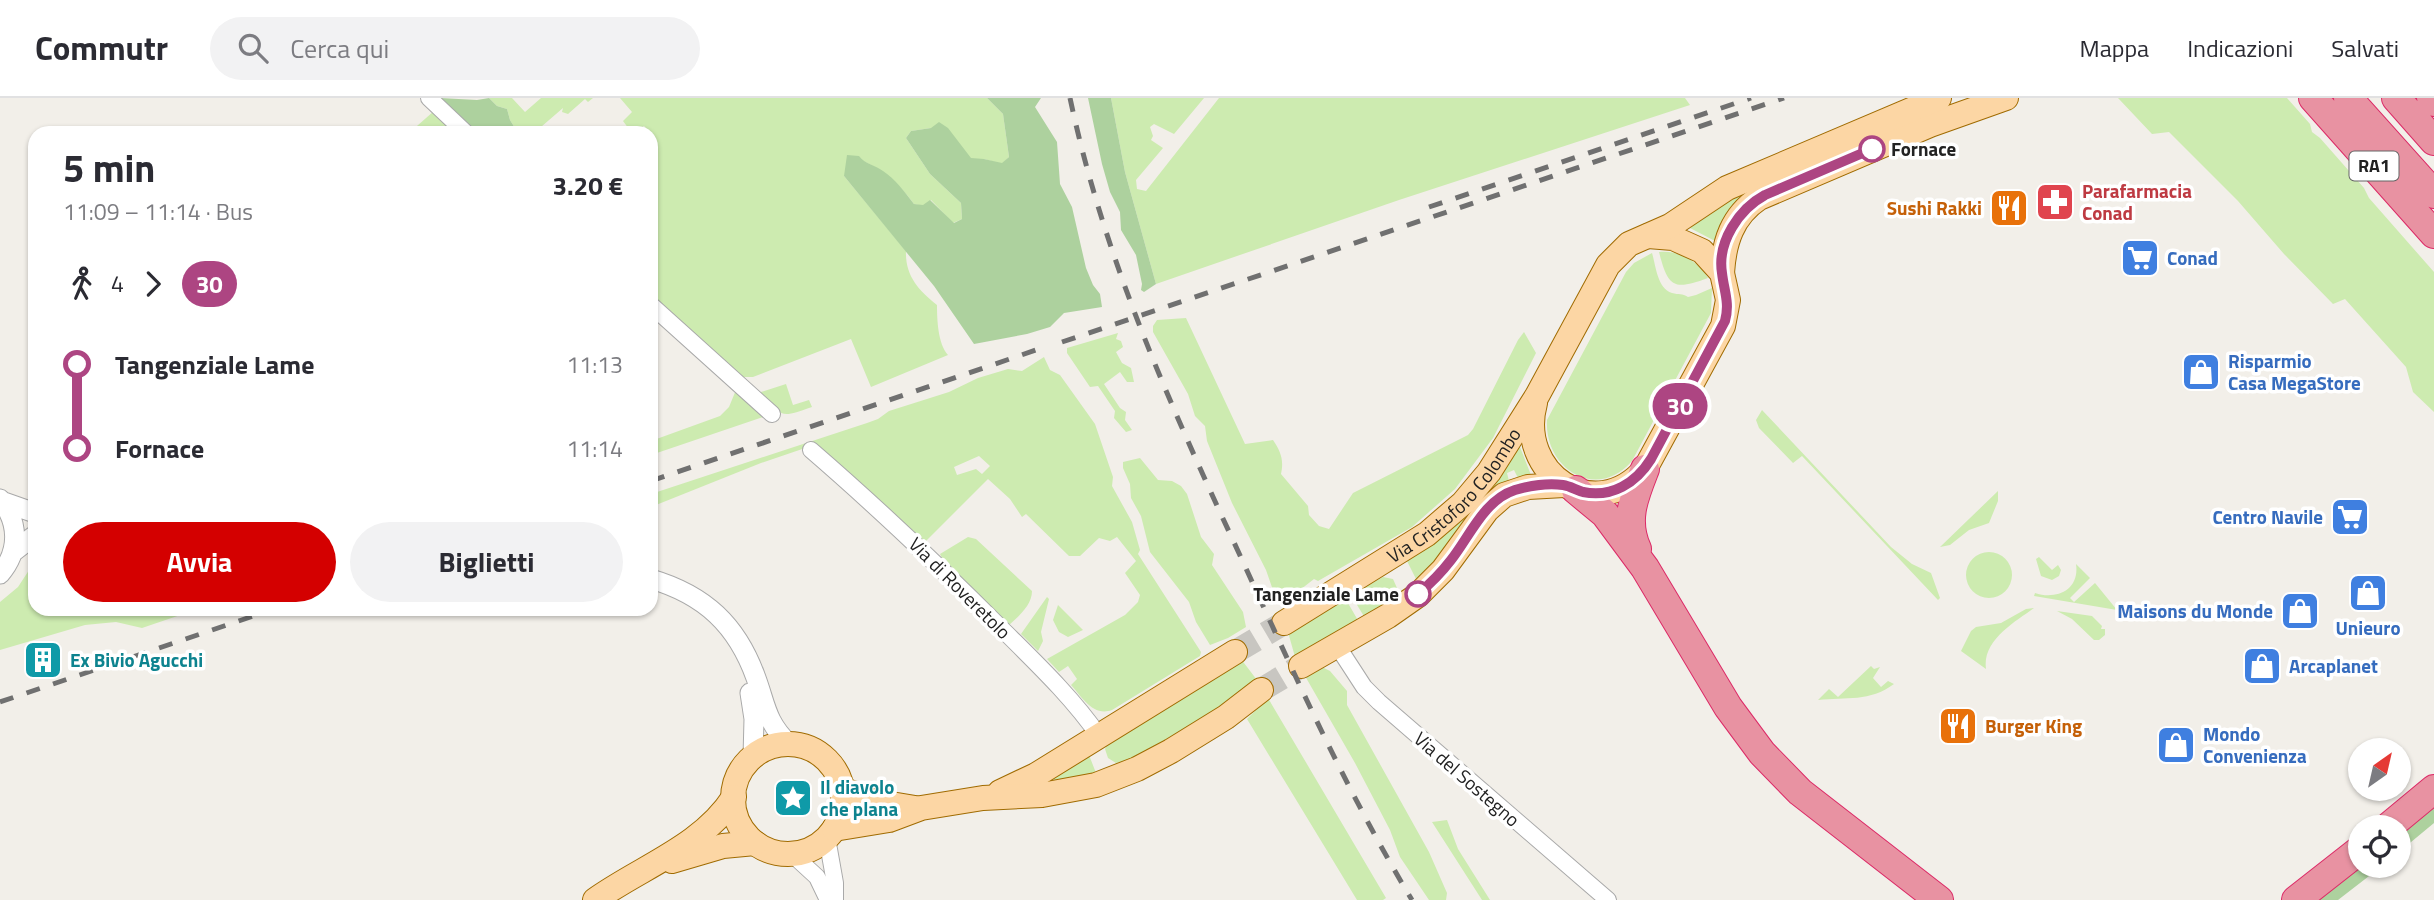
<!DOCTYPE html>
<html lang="it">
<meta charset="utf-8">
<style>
:root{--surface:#fff;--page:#f2f2f3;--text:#2b2b33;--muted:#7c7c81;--line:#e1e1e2;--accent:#d40000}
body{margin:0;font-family:"Titillium Web",sans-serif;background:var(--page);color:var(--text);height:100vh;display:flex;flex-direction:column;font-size:26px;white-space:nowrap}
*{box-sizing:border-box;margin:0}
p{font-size:23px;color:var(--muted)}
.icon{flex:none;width:38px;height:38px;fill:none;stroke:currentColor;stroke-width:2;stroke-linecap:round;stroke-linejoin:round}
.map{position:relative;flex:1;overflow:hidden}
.drawer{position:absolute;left:28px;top:28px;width:630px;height:490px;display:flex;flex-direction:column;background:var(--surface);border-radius:21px;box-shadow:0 2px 5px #0004}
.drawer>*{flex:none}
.badge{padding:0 14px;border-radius:23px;font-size:24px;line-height:46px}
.needle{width:46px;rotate:34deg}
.tools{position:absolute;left:2348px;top:640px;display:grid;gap:14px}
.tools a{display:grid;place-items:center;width:63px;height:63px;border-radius:50%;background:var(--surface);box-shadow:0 2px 5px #0004;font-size:35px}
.map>.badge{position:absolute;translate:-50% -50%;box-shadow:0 0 0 4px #fff}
.legs{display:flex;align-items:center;gap:10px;height:77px;padding:0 35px;font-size:23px}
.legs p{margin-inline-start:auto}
.overview{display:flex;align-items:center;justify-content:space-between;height:119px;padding:0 35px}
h1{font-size:38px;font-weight:700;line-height:52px}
.primary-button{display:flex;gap:14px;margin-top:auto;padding:14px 35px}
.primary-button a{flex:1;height:80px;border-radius:42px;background:var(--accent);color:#fff;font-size:28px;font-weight:700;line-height:80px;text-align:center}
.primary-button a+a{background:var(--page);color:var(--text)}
ul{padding:0 35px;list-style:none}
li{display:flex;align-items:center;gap:24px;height:84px;font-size:26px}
li i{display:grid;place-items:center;width:10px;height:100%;margin:0 9px;background:currentColor}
li i::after{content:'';width:18px;height:18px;margin:-9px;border:5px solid;border-radius:50%;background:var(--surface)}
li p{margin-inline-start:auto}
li:first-child i{background:linear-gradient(#0000 50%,currentColor 0)}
li:last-child i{background:linear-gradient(currentColor 50%,#0000 0)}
header{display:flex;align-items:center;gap:42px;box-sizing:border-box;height:98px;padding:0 35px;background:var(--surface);border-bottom:2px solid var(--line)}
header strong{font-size:33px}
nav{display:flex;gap:38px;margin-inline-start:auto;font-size:24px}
.search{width:490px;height:63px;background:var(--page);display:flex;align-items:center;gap:18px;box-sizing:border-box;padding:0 24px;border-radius:38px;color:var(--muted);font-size:26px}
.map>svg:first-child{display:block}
.grass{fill:#cdebb0;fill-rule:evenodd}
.forest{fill:#add19e}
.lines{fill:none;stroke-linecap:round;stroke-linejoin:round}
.primary-tunnel{stroke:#c8c6c1;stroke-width:24;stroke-dasharray:24 12;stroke-linecap:butt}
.minor-casing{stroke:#a9a9a9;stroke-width:18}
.tertiary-casing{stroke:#a9a9a9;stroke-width:21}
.primary-casing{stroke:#a06b00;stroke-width:26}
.motorway-casing{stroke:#dc2a67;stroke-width:30}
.minor{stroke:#fff;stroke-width:16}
.tertiary{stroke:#fff;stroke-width:19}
.primary{stroke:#fcd6a4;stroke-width:24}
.motorway{stroke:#e892a2;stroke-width:28}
.rail{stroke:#707070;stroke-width:5;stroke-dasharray:14 14;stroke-linecap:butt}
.line-1-casing{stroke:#fff;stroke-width:16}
.line-1{stroke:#ad4582;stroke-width:10}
.stop-1-dot{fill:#fff;stroke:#ad4582;stroke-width:3.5}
.labels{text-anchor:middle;stroke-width:7;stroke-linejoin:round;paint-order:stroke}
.shield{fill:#fff;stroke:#646464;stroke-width:2}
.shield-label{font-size:18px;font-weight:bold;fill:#222}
.stop-label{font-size:19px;font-weight:bold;fill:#222;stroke:#fff;text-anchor:start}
.health-label{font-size:19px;font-weight:bold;fill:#be3a42;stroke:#fff;text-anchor:start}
.food-label{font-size:19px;font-weight:bold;fill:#c56008;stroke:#fff;text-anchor:end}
.shop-label{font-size:19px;font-weight:bold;fill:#366cbe;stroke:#fff;text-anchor:start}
.street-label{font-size:19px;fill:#222;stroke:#fff}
.culture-label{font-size:19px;font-weight:bold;fill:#0d838f;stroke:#fff;text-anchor:start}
</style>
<header>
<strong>Commutr</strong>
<div class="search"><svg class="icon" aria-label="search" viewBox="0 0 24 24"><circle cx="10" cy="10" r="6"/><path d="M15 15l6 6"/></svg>Cerca qui</div>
<nav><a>Mappa</a><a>Indicazioni</a><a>Salvati</a></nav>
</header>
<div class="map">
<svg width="2434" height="802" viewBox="0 0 2434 802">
<rect width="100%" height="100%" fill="#f2efe9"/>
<path class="grass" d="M489,0H512L525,14L541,0H593L588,4L585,1L568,16L562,14L563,10L534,35H518L510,22L507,11L497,8Z
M620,0H987L1003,16L1009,59L1002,66L984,61H971L931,30L911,33L906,40L930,76L961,105L962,121L953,125L931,102L923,108L914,106C900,87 885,73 863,63L844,78L906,153C905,177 918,192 937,207C937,222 938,246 948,257L871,289L851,241L753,279H741L651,200L652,37L644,28L632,35L623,23L632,14Z
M1111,0H1204L1174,36L1154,26L1150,29L1153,38L1151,42L1163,50L1136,82L1137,91L1146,93L1219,0H1685L1690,7L1399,102L1156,186L1125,74Z
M2118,0H2287L2310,26L2312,34L2320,40L2364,90L2369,100L2434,174V314L2413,294L2406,269L2345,201L2333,206L2284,156L2238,103L2169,34L2152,36Z
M434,13L456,35H409Z
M1748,95L1727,115L1715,143L1690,130L1728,102Z
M1659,154C1679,152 1698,163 1708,180C1673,193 1668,189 1659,154Z
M1652,155C1656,168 1657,190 1672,195C1679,197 1682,195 1688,199L1696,197L1712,190L1711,215L1632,363C1597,404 1544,371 1547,322L1626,174L1634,165Z
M1186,220L1245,346L1273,342C1281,354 1284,362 1281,376L1308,408L1309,417L1319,428L1329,431L1353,395L1468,337L1473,331L1518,242L1524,234L1536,255L1493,340L1455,391L1412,429L1318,483L1314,481L1282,506L1275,498L1266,472L1232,405L1207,343L1205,328L1195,318L1188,296L1153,234V228L1157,222Z
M1118,235L1116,241L1121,243L1123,249L1116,254L1122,265L1131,270L1134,284H1127L1120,274L1104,286L1120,310L1126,314L1125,322L1132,332L1126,334L1114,320L1115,313L1098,288L1090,289L1067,255V250Z
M1044,259L1050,272L1060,277L1095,326L1113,379L1112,388L1132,424L1140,452L1138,456L1201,554L1200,558L1112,612C1093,619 1082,599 1071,587L1077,581L1068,568L1059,574L1047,561L1125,517L1138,504L1140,497L1125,475L1136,463L1117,439L1110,443L1099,440L1080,458H1069L1026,416L1022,419L1010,401L988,381L925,444L814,347L761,365L651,409V397L654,395L867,325L878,321L889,313L949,294L978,280L1008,271L1022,273ZM979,358L990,368L982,376L976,371L957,377L954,369Z
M786,286L793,307L809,302L812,309C780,320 784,320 761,296V294Z
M736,292L764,316L763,319L651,357V343L720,318L729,309Z
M1762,312L1891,449L1912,466L1931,475L1940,500L1938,502L1802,358L1793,365L1759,330L1756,322Z
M1517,349H1520L1531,377L1518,380L1514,372L1507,375L1509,383L1430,470L1416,481L1407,463L1425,451Z
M1140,360L1158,382L1172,383L1181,388L1187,396L1201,439L1214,456L1212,467L1243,514L1246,529L1228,540L1210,547L1196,524L1189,504L1150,454L1141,418L1131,400L1130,386L1123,370V364Z
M1998,393V403L1989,425L1969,432L1950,447L1940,449Z
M968,439L976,441L1032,493C1032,507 1019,518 1009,527L942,460L940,456Z
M1966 477a23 23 0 1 1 46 0a23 23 0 1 1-46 0Z
M2039,459L2052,472L2058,467L2061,472L2059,478L2052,482L2041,478L2036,461Z
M35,463V511H198L142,530L116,524L85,527L0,552V504L18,489Z
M2076,466L2090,480L2070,500L2074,504L2095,485L2117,512L2034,498L2035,495C2055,502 2080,493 2076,466Z
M1383,479L1393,481L1397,490V496L1365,520L1351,497Z
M1047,499L1049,501L1041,534L1043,543L1038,553L1021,536Z
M1345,500L1359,524L1295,559L1288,534Z
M1058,507L1083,532L1068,539L1059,534L1053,522Z
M2034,510C2015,524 1982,542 1986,571L1961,553L1971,533L1976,529L2001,525L2026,511Z
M2057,513L2092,518L2102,528L2101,531H2105V537L2099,542H2094L2072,521Z
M1241,561L1260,586L1131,662L1116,665L1108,660L1105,651L1108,645Z
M1871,568L1874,571L1880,569L1873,580L1881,589L1888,583L1894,586C1870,604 1846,599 1818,602L1829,591L1838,599Z
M1322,569L1330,573L1347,593V607L1429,754L1447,795L1446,802H1429L1400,759L1390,732L1355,665L1305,578Z
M1268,600L1386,800L1383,802H1357L1247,621Z
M1089,657L1096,675L1050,683V682Z
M1447,722L1458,751L1490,802H1482L1432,724Z"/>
<path class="forest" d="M440,0L477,2L489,0L497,8L507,11L510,22L518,35H475Z
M987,0H1041L1035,9L1057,44L1060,86L1072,109L1086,170L1093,187L1100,196L1102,209L1064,215L1050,229L1027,236L974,246L934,188L844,78L847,57L859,58C865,66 875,67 883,73C895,81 905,94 914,106L923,107L930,102L954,125L962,121L961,105L930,76L906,40L911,33L931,30L939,24L948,30L971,60L984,61L1002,65L1009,59L1003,16Z
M1088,0H1111L1125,74L1156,186L1144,194L1141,192L1142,186L1136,157L1121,132L1120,114L1110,94L1102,66Z
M2434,707V725L2399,754V735Z
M2361,768H2382L2338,802H2317Z"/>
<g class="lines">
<path class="primary-tunnel" d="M1235,554L1284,525
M1261,592L1301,568"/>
<defs>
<path id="minor" d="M429,0L466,35
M651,207L772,316
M811,352C877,409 940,469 1002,531C1036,565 1072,599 1099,638
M1338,549L1364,589L1379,604L1608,802
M827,740L835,785V802
M792,756L817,779L828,802"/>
<path id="tertiary" d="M0,401C19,424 20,453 0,476
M1,403L35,415
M12,455L35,437
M651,481C705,497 737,527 756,580C766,607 766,624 789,646
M750,595L754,621L753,659"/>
<g id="primary">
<path d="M1722,175C1724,144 1732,118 1759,100L1930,27L2006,0"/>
<path d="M1535,305C1516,375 1594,429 1645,371L1723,228L1728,202L1722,175L1702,153L1673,140L1648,138"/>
<path id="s1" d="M1284,525L1427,436L1463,405L1489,374L1537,298L1608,167L1629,146L1670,128L1727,90L1939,0"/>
<path d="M1301,568L1388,518L1418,497L1443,472L1487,412L1504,397L1528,389L1564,387"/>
<circle cx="788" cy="701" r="55"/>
<path d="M842,691L873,703L915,710"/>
<path d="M1000,694L1036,677L1235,554"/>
<path d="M834,731L889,722L921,710L983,700L1042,697L1096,687L1137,671L1171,653L1226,619L1261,592"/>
<path d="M672,763L723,748L755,745"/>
<path d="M595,802C641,769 702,749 734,699"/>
</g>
<path id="motorway" d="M2313,0L2434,136
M2348,0L2434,96
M2396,0L2434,43
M2431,0L2434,4
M1576,392L1605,416L1645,470L1728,609L1762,655L1800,694L1939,802
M1637,451C1624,422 1634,399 1645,371
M2387,730L2434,691
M2296,802L2361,751"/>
</defs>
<use href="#minor" class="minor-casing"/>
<use href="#tertiary" class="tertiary-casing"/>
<use href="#primary" class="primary-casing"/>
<use href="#motorway" class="motorway-casing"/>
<use href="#minor" class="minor"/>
<use href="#tertiary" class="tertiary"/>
<use href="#primary" class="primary"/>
<use href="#motorway" class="motorway"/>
<path class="rail" d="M1070,0C1105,165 1173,313 1244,466C1296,580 1347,694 1412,802
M1429,109L1751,0
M1062,244L1784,0
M651,383L1039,251
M0,604L274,511"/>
</g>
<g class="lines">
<defs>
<path id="line-1" d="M1418,496C1430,486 1441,475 1451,462C1470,438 1484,402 1515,392C1529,388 1548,385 1563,387C1570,388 1576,392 1583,394C1612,400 1636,385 1651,361L1725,223C1730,205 1724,193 1722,175C1717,144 1739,111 1765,97L1872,51"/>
</defs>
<use href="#line-1" class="line-1-casing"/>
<use href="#line-1" class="line-1"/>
</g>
<defs>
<symbol id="pharmacy-square" viewBox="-11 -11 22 22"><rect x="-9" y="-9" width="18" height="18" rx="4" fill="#e0444e" stroke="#fff"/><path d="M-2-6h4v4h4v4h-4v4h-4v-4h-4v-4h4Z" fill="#fff"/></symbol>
<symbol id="restaurant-square" viewBox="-11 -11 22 22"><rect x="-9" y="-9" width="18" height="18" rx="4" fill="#e8710a" stroke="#fff"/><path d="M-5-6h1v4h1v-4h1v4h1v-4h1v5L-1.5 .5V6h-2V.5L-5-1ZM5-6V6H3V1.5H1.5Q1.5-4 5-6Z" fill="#fff"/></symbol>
<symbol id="supermarket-square" viewBox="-11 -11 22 22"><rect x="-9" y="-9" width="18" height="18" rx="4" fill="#3f7fe0" stroke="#fff"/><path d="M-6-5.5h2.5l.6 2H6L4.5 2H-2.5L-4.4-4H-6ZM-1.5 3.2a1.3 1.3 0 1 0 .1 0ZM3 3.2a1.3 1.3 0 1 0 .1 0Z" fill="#fff"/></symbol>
<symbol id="shop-square" viewBox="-11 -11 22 22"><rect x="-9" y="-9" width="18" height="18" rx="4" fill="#3f7fe0" stroke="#fff"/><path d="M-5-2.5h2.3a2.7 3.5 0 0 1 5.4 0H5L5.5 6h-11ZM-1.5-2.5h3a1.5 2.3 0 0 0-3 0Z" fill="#fff"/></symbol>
<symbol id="building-square" viewBox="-11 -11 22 22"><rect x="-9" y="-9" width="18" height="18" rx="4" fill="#0f9aa8" stroke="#fff"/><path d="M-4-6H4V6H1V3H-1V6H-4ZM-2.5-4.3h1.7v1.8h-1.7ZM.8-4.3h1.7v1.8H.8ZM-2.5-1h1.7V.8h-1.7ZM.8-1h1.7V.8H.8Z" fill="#fff"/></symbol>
<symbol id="sight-square" viewBox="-11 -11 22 22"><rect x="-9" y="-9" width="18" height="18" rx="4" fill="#0f9aa8" stroke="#fff"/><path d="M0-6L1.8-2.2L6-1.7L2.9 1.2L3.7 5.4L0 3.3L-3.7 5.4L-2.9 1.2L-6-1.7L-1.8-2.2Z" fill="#fff"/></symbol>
</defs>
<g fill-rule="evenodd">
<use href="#pharmacy-square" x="2033" y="82" width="44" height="44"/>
<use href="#restaurant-square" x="1987" y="88" width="44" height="44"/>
<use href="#supermarket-square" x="2118" y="138" width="44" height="44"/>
<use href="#shop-square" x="2179" y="252" width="44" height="44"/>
<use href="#supermarket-square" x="2328" y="397" width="44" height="44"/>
<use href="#shop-square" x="2346" y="473" width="44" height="44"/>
<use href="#shop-square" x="2278" y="491" width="44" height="44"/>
<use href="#building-square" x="21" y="540" width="44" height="44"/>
<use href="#shop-square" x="2240" y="546" width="44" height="44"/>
<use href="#restaurant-square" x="1936" y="606" width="44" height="44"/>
<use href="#shop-square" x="2154" y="625" width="44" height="44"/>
<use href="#sight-square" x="771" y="678" width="44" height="44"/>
</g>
<g class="stop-1-dot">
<circle cx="1872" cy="51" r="12"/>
<circle cx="1418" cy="496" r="12"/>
</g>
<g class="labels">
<rect class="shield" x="2349.5" y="53.5" width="49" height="29" rx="5"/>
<g class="shield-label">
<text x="2374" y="74">RA1</text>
</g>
<g class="stop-label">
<text x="1891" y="58">Fornace</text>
<text x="1399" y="503" text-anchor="end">Tangenziale Lame</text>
</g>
<g class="health-label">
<text x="2082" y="100">Parafarmacia<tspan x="2082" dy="22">Conad</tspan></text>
</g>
<g class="food-label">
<text x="1982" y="117">Sushi Rakki</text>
<text x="1985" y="635" text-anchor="start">Burger King</text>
</g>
<g class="shop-label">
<text x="2167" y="167">Conad</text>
<text x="2228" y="270">Risparmio<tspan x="2228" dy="22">Casa MegaStore</tspan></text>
<text x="2323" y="426" text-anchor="end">Centro Navile</text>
<text x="2273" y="520" text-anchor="end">Maisons du Monde</text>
<text x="2368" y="537" text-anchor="middle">Unieuro</text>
<text x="2289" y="575">Arcaplanet</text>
<text x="2203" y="643">Mondo<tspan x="2203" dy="22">Convenienza</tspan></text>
</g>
<g class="street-label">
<text dy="7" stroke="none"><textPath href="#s1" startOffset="215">Via Cristoforo Colombo</textPath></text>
<text transform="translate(960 490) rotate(45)" y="7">Via di Roveretolo</text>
<text transform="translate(1467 681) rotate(41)" y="7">Via del Sostegno</text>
</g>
<g class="culture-label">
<text x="70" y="569">Ex Bivio Agucchi</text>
<text x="820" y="696">Il diavolo<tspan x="820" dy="22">che plana</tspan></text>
</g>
</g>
</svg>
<div class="tools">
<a><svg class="needle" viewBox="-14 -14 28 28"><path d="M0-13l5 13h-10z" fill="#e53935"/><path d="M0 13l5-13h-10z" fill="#7c7c81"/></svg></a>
<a><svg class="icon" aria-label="locate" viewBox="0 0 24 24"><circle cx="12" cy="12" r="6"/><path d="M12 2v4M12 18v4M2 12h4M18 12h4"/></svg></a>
</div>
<b class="badge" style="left:1680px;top:308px;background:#ad4582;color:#fff">30</b>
<section class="drawer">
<div class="overview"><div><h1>5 min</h1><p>11:09 – 11:14 · Bus</p></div><b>3.20 €</b></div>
<div class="legs"><svg class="icon" aria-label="walk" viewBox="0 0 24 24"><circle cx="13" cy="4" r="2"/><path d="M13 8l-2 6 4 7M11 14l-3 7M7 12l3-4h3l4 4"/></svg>4<svg class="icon" aria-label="forward" viewBox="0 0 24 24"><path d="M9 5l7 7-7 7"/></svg><b class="badge" style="background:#ad4582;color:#fff">30</b></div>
<ul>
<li><i style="color:#ad4582"></i><b>Tangenziale Lame</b><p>11:13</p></li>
<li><i style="color:#ad4582"></i><b>Fornace</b><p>11:14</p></li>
</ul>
<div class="primary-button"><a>Avvia</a><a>Biglietti</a></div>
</section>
</div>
